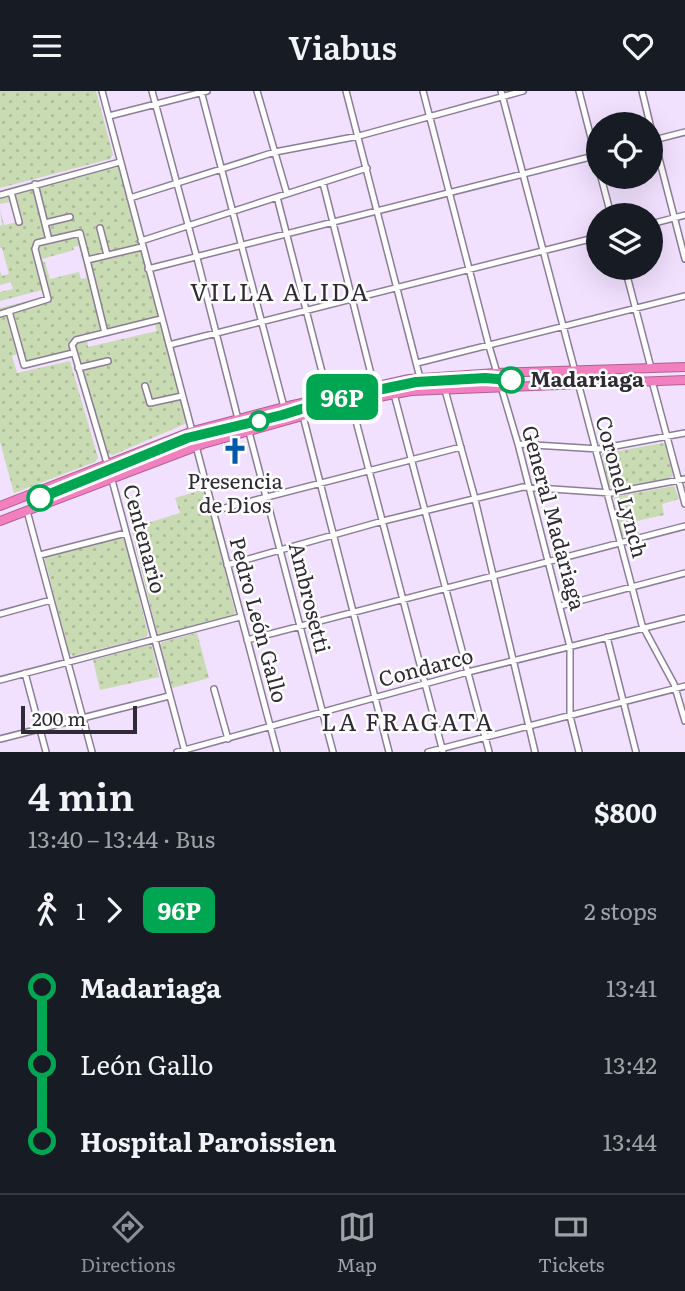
<!DOCTYPE html>
<meta charset="utf-8">
<style>
:root{--surface:#171b24;--page:#242831;--text:#f1f3f6;--muted:#9ea1a6;--line:#363941;--accent:#8c9099}
body{margin:0;font-family:Literata,serif;background:var(--page);color:var(--text);height:100vh;display:flex;flex-direction:column;font-size:26px;white-space:nowrap}
*{box-sizing:border-box;margin:0}
p{font-size:23px;color:var(--muted)}
.icon{flex:none;width:38px;height:38px;fill:none;stroke:currentColor;stroke-width:2;stroke-linecap:round;stroke-linejoin:round}
.map{position:relative;height:661px;overflow:hidden}
.drawer{display:flex;flex-direction:column;background:var(--surface);flex:1}
.drawer>*{flex:none}
.badge{padding:0 14px;border-radius:10px;font-size:24px;line-height:46px}
.buttons{position:absolute;left:586px;top:21px;display:grid;gap:14px}
.buttons a{display:grid;place-items:center;width:77px;height:77px;border-radius:50%;background:var(--surface);box-shadow:0 7px 28px #0002;font-size:35px}
.scale{position:absolute;left:21px;bottom:18px;width:116px;box-sizing:border-box;padding-left:7px;border:4px solid #302a35;border-top:0;font-size:19px;line-height:24px;white-space:nowrap;color:#302a35;-webkit-text-stroke:5px #fff;paint-order:stroke}
.map>.badge{position:absolute;translate:-50% -50%;box-shadow:0 0 0 4px #fff}
.legs{display:flex;align-items:center;gap:10px;height:77px;padding:0 28px;font-size:23px}
.legs p{margin-inline-start:auto}
.head{display:flex;align-items:center;justify-content:space-between;height:119px;padding:0 28px}
h1{font-size:38px;font-weight:600;line-height:52px}
ul{padding:0 28px;list-style:none}
li{display:flex;align-items:center;gap:24px;height:77px;font-size:26px}
li i{display:grid;place-items:center;width:10px;height:100%;margin:0 9px;background:currentColor}
li i::after{content:'';width:18px;height:18px;margin:-9px;border:5px solid;border-radius:50%;background:var(--surface)}
li p{margin-inline-start:auto}
li:first-child i{background:linear-gradient(#0000 50%,currentColor 0)}
li:last-child i{background:linear-gradient(currentColor 50%,#0000 0)}
header{display:flex;justify-content:space-between;align-items:center;height:91px;padding:0 28px;background:var(--surface);font-size:32px;font-weight:600}
.tabs{display:flex;justify-content:space-around;align-items:center;height:98px;border-top:2px solid var(--line);background:var(--surface);font-size:19px;color:var(--muted)}
.tabs a{display:grid;justify-items:center;gap:4px}
.tabs .current{color:var(--accent)}
.map>svg:first-child{display:block}
.green{fill:url(#green-dots);fill-rule:evenodd}
.lines{fill:none;stroke-linecap:round;stroke-linejoin:round}
.minor-casing{stroke:#8c7d97;stroke-width:8}
.highway-casing{stroke:#ae6290;stroke-width:10}
.minor{stroke:#fff;stroke-width:5}
.highway{stroke:#f280c1;stroke-width:8}
.line-1-casing{stroke:#fff;stroke-width:16}
.line-1{stroke:#00a651;stroke-width:10}
.stop-1-dot{fill:#fff;stroke:#00a651;stroke-width:3.5}
.labels{text-anchor:middle;stroke-width:5;stroke-linejoin:round;paint-order:stroke}
.stop-label{font-size:21px;font-weight:bold;fill:#302a35;stroke:#fff;text-anchor:start}
.poi-label{font-size:21px;fill:#302a35;stroke:#fff}
.street-label{font-size:21px;fill:#302a35;stroke:#fff}
.quarter-label{font-size:24px;letter-spacing:2px;fill:#302a35;stroke:#fff}
</style>
<header><svg class="icon" aria-label="menu" viewBox="0 0 24 24"><path d="M4 6h16M4 12h16M4 18h16"/></svg>Viabus<svg class="icon" aria-label="heart" viewBox="0 0 24 24"><path d="M12 20l-8-8c-3-5 5-10 8-4 3-6 11-1 8 4z"/></svg></header>
<div class="map">
<svg width="685" height="661" viewBox="0 0 685 661">
<defs>
<pattern id="green-dots" width="8" height="8" patternUnits="userSpaceOnUse" patternTransform="scale(1.75)"><rect width="8" height="8" fill="#c8dbb2"/><path d="M2 2h.1M6 6h.1" fill="none" stroke="#acbc9a" stroke-width="1.8" stroke-linecap="round"/></pattern>
</defs>
<rect width="100%" height="100%" fill="#f1e0fe"/>
<path class="green" d="M0,0H96L113,64L110,68L0,97Z
M118,73L187,332L113,364L108,363L75,260L26,273L10,217L0,220V217L44,206L42,199L0,210V201L13,198L11,191L0,194V180L2,185L9,183L2,157H0V135L2,134L0,118L4,134L18,131L14,110L0,113V105ZM79,155L87,187L81,188L79,181L50,188L45,171H43L42,168L74,159L73,156ZM155,233L157,240L88,256L87,250Z
M7,224L17,263L12,265L17,282L70,270L98,367L95,371L14,402L0,351V225Z
M663,352L665,353L673,384L671,387L612,397L609,396L602,363Z
M674,395L679,408L662,413L664,424L636,430L639,443L622,445L614,406Z
M205,398L235,521L233,525L159,543L157,542L131,437L180,422L175,407Z
M121,447L125,448L148,543L146,546L73,565L69,562L44,465Z
M197,542L209,587L172,597L160,554L162,551Z
M149,554L152,556L159,586L100,599L93,569Z"/>
<g class="lines">
<defs>
<path id="minor" d="M102,0L277,661
M152,0L197,167L238,328L249,341L333,661
M201,0L284,316
M257,0L287,103
M346,0L420,287
M423,0L489,255L518,353L570,556V625L579,661
M501,0L642,534L674,593L685,630
M579,0L598,74
M642,0L650,33
M109,25L207,0
M651,36L685,168
M654,49L685,41
M601,86L611,124
M323,92L374,295
M35,93L49,149
M11,101L19,131
M0,104L120,71
M277,106L331,316
M130,107L275,61L359,45L523,0
M45,132L70,126
M651,133L685,124
M100,137L107,164
M141,150L367,77
M87,169L105,242
M625,177L651,277
M148,178L598,64
M9,220L24,274L73,262
M0,223L48,208L35,158L37,152L80,142L87,169L142,156
M161,228L76,249L72,254L112,389L185,661
M169,254L598,146
M417,272L685,205
M78,277L108,270
M652,290L685,413
M145,295L150,312L182,305
M445,299L474,404L535,661
M394,303L489,661
M351,311L443,661
M303,325L389,661
M518,353L599,358L685,342
M27,420L92,661
M213,420L461,356
M40,464L126,442
M227,474L383,430L523,396L611,402L685,388
M560,515L685,482
M0,523L51,509
M607,546L636,661
M247,549L685,435
M25,582L46,661
M0,589L240,526
M214,598L228,648
M0,648L169,605
M177,661L468,581L685,527
M428,661L685,595"/>
<path id="highway" d="M0,415L193,340L284,316L409,288L496,282L685,276
M0,430L203,353L352,311L411,300L685,289"/>
</defs>
<use href="#minor" class="minor-casing"/>
<use href="#highway" class="highway-casing"/>
<use href="#minor" class="minor"/>
<use href="#highway" class="highway"/>
</g>
<g class="lines">
<defs>
<path id="line-1" d="M40,407L187,347L282,324L330,309L416,291L485,287L511,289"/>
</defs>
<use href="#line-1" class="line-1-casing"/>
<use href="#line-1" class="line-1"/>
</g>
<defs>
<symbol id="church-bare" viewBox="-9 -9 18 18"><path d="M-1.2-6h2.4v3.5h3.3v2.4h-3.3V6h-2.4V-.1h-3.3v-2.4h3.3Z" fill="#005aa7" stroke="#fff" stroke-width="2.5" paint-order="stroke"/></symbol>
</defs>
<g fill-rule="evenodd">
<use href="#church-bare" x="216" y="341" width="38" height="38"/>
</g>
<g class="stop-1-dot">
<circle cx="511" cy="289" r="12"/>
<circle cx="259" cy="330" r="9"/>
<circle cx="40" cy="407" r="12"/>
</g>
<g class="labels">
<g class="stop-label">
<text x="530" y="296">Madariaga</text>
</g>
<g class="poi-label">
<text x="235" y="398">Presencia<tspan x="235" dy="24">de Dios</tspan></text>
</g>
<g class="street-label">
<text transform="translate(621 396) rotate(75)" y="7">Coronel Lynch</text>
<text transform="translate(553 427) rotate(75)" y="7">General Madariaga</text>
<text transform="translate(144 448) rotate(75)" y="7">Centenario</text>
<text transform="translate(309 507) rotate(76)" y="7">Ambrosetti</text>
<text transform="translate(258 529) rotate(75)" y="7">Pedro León Gallo</text>
<text transform="translate(426 577) rotate(-15)" y="7">Condarco</text>
</g>
<g class="quarter-label">
<text x="280" y="210">VILLA ALIDA</text>
<text x="408" y="640">LA FRAGATA</text>
</g>
</g>
</svg>
<div class="buttons">
<a><svg class="icon" aria-label="locate" viewBox="0 0 24 24"><circle cx="12" cy="12" r="6"/><path d="M12 2v4M12 18v4M2 12h4M18 12h4"/></svg></a>
<a><svg class="icon" aria-label="layers" viewBox="0 0 24 24"><path d="M12 4l9 5-9 5-9-5zM3 14l9 5 9-5"/></svg></a>
</div>
<div class="scale">200 m</div>
<b class="badge" style="left:342px;top:306px;background:#00a651;color:#fff">96P</b>
</div>
<section class="drawer">
<div class="head"><div><h1>4 min</h1><p>13:40 – 13:44 · Bus</p></div><b>$800</b></div>
<div class="legs"><svg class="icon" aria-label="walk" viewBox="0 0 24 24"><circle cx="13" cy="4" r="2"/><path d="M13 8l-2 6 4 7M11 14l-3 7M7 12l3-4h3l4 4"/></svg>1<svg class="icon" aria-label="forward" viewBox="0 0 24 24"><path d="M9 5l7 7-7 7"/></svg><b class="badge" style="background:#00a651;color:#fff">96P</b><p>2 stops</p></div>
<ul>
<li><i style="color:#00a651"></i><b>Madariaga</b><p>13:41</p></li>
<li><i style="color:#00a651"></i><span>León Gallo</span><p>13:42</p></li>
<li><i style="color:#00a651"></i><b>Hospital Paroissien</b><p>13:44</p></li>
</ul>
</section>
<nav class="tabs">
<a class="current"><svg class="icon" aria-label="directions" viewBox="0 0 24 24"><path d="M12 3l9 9-9 9-9-9zM9 14v-3h6M13 9l2 2-2 2"/></svg>Directions</a>
<a><svg class="icon" aria-label="map" viewBox="0 0 24 24"><path d="M3 6l6-2 6 2 6-2v14l-6 2-6-2-6 2zM9 4v14M15 6v14"/></svg>Map</a>
<a><svg class="icon" aria-label="tickets" viewBox="0 0 24 24"><path d="M3 7h18v10H3zM15 7v10"/></svg>Tickets</a>
</nav>
